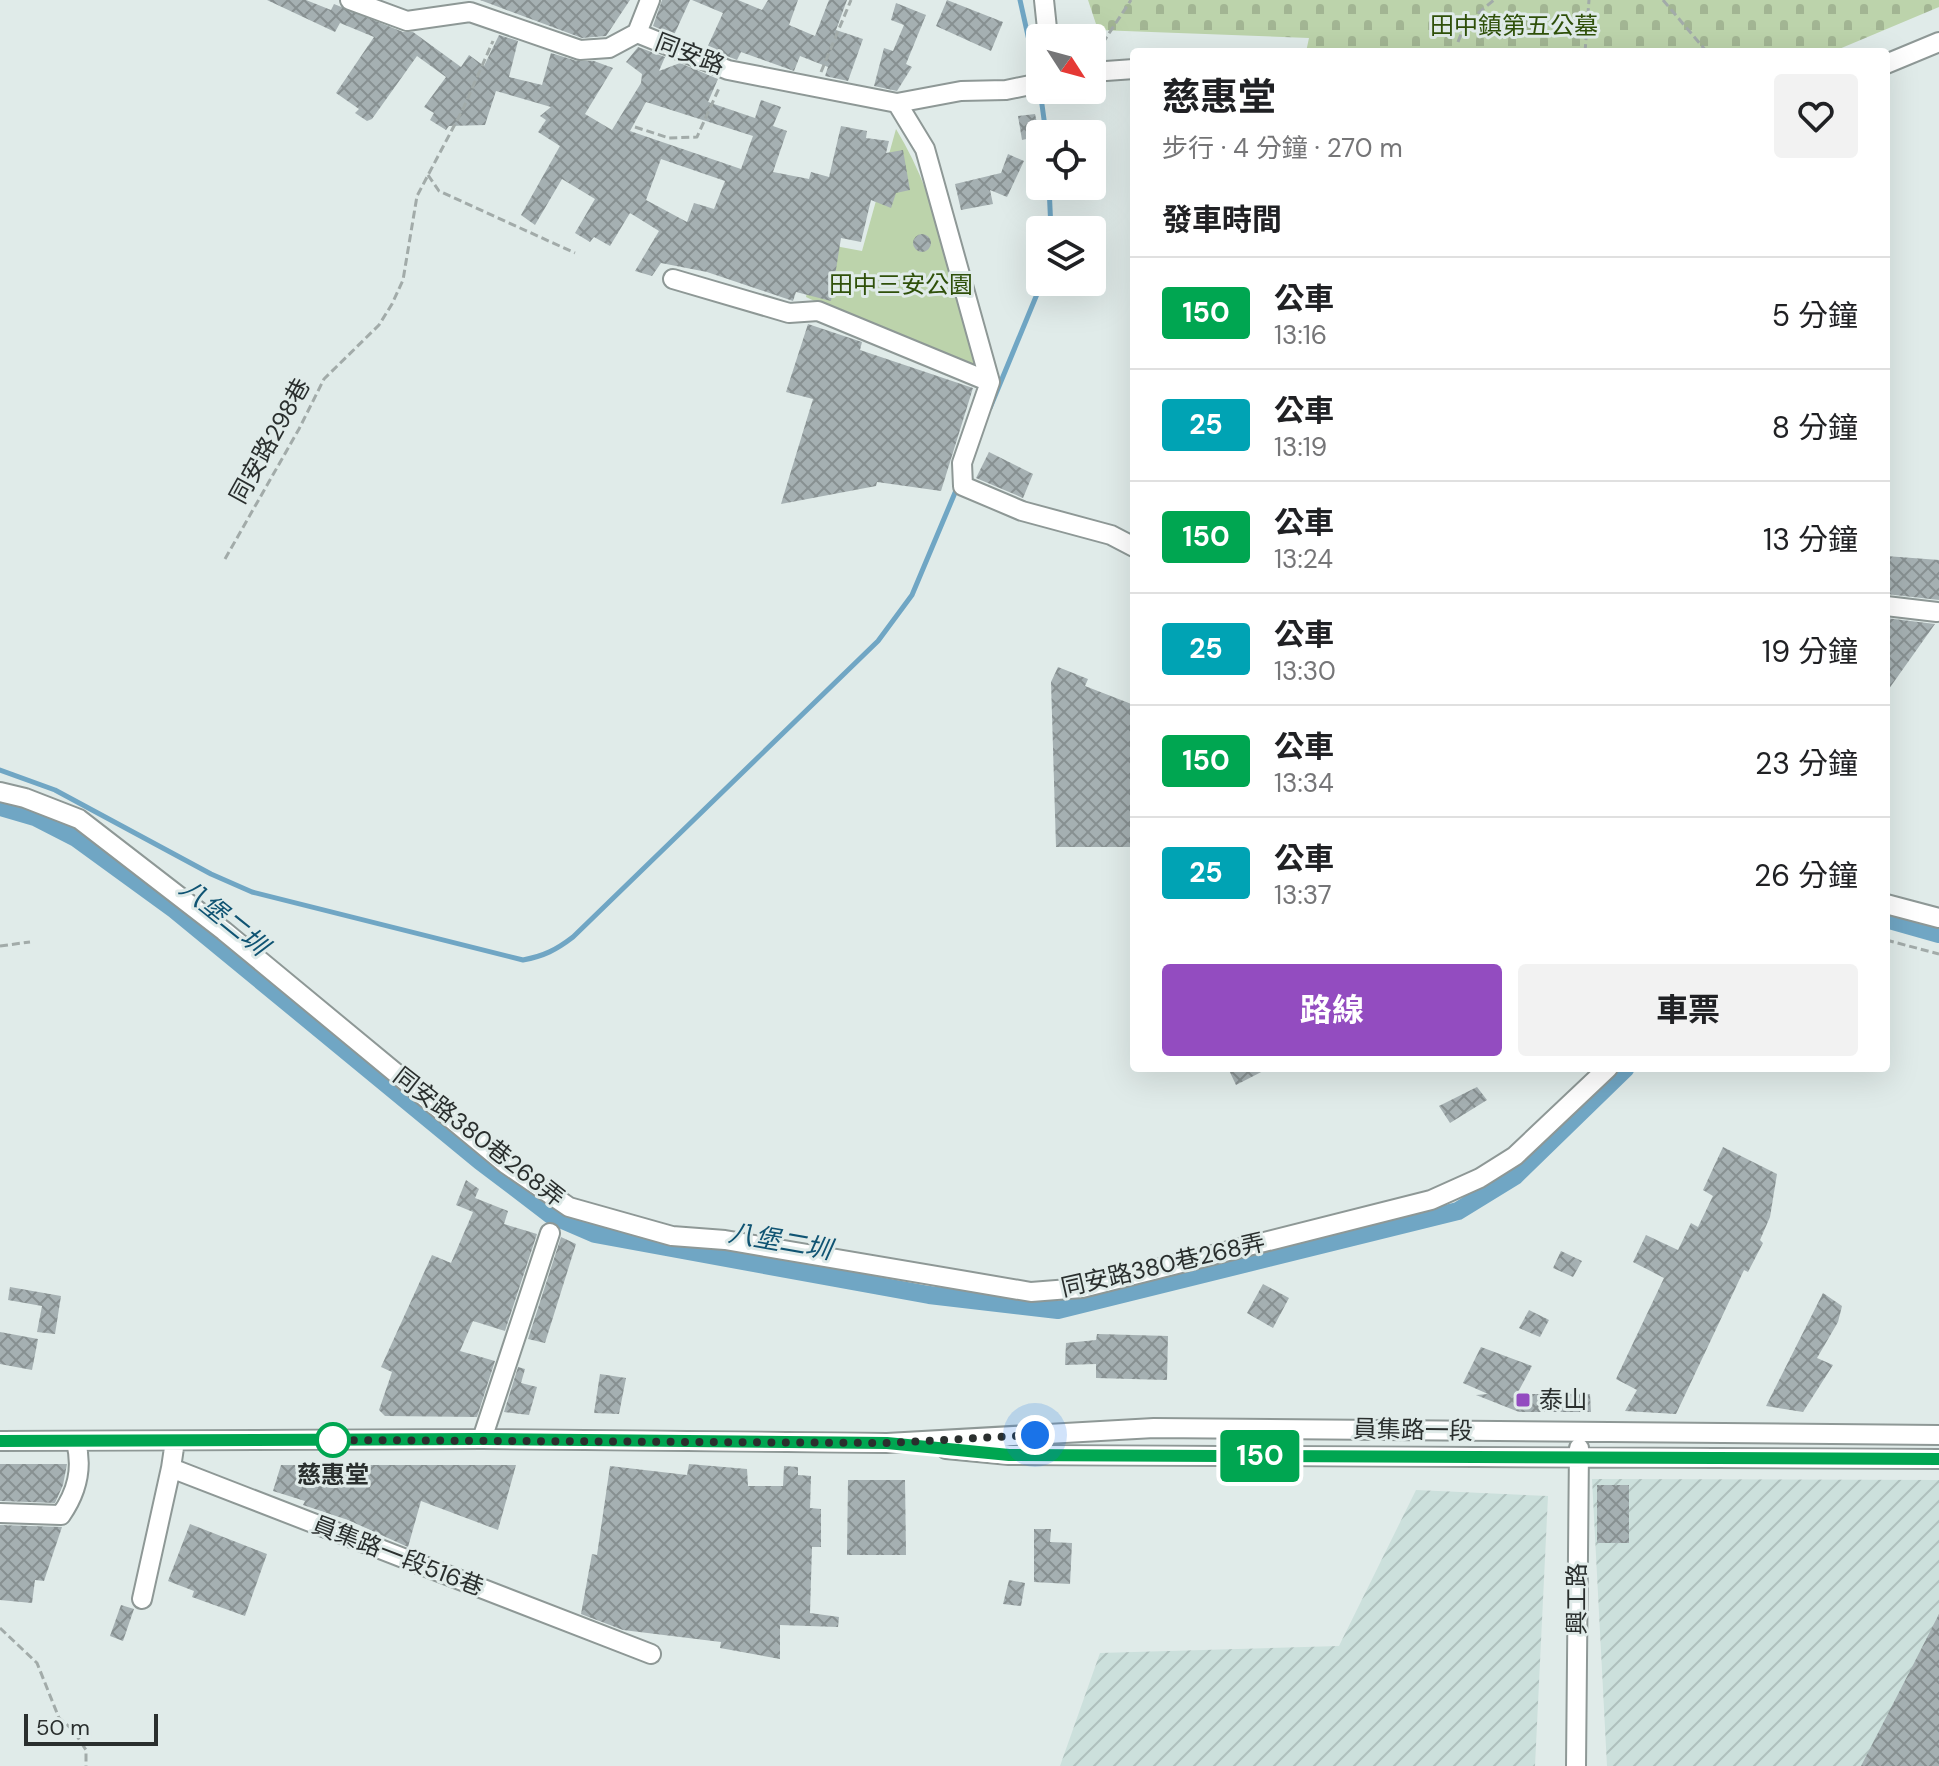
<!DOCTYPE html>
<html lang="zh-TW">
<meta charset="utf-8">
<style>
:root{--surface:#fff;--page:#f2f2f2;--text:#202124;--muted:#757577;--line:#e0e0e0;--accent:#934cc0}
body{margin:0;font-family:"DM Sans","Noto Sans TC",sans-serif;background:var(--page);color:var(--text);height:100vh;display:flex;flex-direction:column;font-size:30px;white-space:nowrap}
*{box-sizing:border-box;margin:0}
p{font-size:26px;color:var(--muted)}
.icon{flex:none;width:44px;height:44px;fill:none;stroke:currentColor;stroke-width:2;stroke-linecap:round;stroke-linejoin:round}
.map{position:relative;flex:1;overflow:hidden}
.drawer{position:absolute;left:1130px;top:48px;width:760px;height:1024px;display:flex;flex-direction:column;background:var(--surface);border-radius:8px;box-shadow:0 8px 32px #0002}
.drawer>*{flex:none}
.badge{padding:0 16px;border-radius:6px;font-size:28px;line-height:52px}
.needle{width:52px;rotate:126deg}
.buttons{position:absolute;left:1026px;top:24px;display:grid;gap:16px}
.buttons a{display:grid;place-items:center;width:80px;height:80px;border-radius:8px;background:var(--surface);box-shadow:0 8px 32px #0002;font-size:40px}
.scale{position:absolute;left:24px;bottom:20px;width:134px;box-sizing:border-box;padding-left:8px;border:4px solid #2a2f2e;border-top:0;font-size:22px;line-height:28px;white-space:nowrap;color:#2a2f2e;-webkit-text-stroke:6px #e0ebe9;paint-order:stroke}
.you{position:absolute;width:40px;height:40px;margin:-20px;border:6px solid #fff;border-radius:50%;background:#1a73e8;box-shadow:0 0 0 12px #1a73e833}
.map>.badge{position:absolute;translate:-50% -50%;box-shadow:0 0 0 4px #fff}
h2{padding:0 32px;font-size:30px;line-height:72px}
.round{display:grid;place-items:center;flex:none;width:84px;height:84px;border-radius:8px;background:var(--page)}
.overview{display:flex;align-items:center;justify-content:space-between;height:136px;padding:0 32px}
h1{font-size:38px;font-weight:700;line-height:60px}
.button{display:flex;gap:16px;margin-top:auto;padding:16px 32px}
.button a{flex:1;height:92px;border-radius:8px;background:var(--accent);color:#fff;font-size:32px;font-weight:700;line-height:92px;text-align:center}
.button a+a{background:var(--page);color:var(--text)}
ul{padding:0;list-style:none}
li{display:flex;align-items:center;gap:24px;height:112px;padding:0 32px;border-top:2px solid var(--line)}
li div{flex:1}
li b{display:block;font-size:30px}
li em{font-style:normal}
li .badge{min-width:88px;font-weight:700;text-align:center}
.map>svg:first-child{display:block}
.industrial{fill:url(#industrial-furrows)}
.cemetery{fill:url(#cemetery-stones)}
.park{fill:#bcd3ab}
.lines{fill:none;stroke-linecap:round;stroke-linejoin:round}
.stream{stroke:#70a6c4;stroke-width:5}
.canal{stroke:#70a6c4;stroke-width:18}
.building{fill:url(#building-cross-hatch);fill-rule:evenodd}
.minor-casing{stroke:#8e9896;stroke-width:22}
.path{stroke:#a2aba9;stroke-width:3;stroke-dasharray:8 4;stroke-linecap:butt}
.minor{stroke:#fff;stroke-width:18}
.line-casing{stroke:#fff;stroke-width:18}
.line{stroke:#00a651;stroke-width:12}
.walk{stroke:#2a2f2e;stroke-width:8;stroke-dasharray:0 14.4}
.poi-dot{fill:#934cc0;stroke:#e0ebe9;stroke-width:3}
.stop-dot{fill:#fff;stroke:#00a651;stroke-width:4}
.labels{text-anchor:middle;stroke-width:6;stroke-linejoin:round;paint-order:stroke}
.park-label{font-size:24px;fill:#2f500a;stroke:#e0ebe9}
.street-label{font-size:24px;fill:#2a2f2e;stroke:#e0ebe9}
.poi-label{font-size:24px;fill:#2a2f2e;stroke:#e0ebe9;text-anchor:start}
.stop-label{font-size:24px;font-weight:bold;fill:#2a2f2e;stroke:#e0ebe9}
.water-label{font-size:26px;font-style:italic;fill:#105473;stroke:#e0ebe9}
</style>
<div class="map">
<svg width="1939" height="1766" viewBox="0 0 1939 1766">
<defs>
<pattern id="industrial-furrows" width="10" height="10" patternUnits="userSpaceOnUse" patternTransform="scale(2)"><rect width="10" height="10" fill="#cce0dc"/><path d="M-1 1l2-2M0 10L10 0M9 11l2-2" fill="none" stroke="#afc0bd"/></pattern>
<pattern id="cemetery-stones" width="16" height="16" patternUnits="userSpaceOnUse" patternTransform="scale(2)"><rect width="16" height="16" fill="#bcd3ab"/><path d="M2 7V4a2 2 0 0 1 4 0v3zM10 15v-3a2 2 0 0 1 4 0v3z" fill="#a2b593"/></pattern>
<pattern id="building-cross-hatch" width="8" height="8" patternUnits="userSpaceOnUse" patternTransform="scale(2)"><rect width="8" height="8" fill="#a5b0b2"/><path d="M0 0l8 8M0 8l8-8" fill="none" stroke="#879091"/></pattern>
</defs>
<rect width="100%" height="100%" fill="#e0ebe9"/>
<path class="industrial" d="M1592,1479L1939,1480V1766H1607Z
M1416,1490L1548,1496L1535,1766H1060L1100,1653L1339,1646Z"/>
<path class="cemetery" d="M1088,0H1939V7L1832,52H1306L1309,38L1098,30Z"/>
<path class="park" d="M896,129C939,199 954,286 976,365L874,329L806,297L819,243L862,251Z"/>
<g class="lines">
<path class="stream" d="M1020,0L1038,81
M1040,90L1046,134
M1049,186L1051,230
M990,408L1042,282
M0,770L55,790L211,874L252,892L523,960C544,956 556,950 573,937L878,641L912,595L957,488"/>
<path class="canal" d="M0,807L35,817L76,838L175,910L480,1161L551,1215L595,1234L929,1295L1058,1310L1458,1211L1515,1176L1626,1068
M1886,919L1939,934"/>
</g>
<path class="building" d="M267,0H306L331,10L334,4L403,32H413L461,67L469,55L484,66L499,35L518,41L509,77L542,85L551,53L577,61H594L613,68L585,114L612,130L641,83L642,74L626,62L638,47L665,57L659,71L680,63L718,79L708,102L755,118L761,100L781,107L773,126L787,131L773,172L809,179L811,172L829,177L841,126L867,131L866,138L889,141L886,153L903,150L910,190L896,193L891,208L871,200L861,242L841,238L831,301L796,292L793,301L707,272L661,263L652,276L635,271L659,231L630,213L610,246L594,237L590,242L575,233L595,199L562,179L535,225L521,215L560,146L538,132L546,120L540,116L551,107L496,91L485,125L449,126L446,130L430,120L434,113L424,107L446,77L417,56L372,119L367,121L355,113L359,109L336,93L374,37L340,23L335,32ZM646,102L753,136L741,169L630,131ZM661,159L725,181L714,209L694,203L687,222L646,200Z
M480,0H630L606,36L582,38Z
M662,0H690L674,35L653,26Z
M692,0H738L762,10L768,0H798L789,25L815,36L829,0H847L836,30L863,39L848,81L825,76L828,67L800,56L794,71L741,52L737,60L707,48L723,13Z
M947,0L1003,22L991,51L936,26Z
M896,3L926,15L906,64L912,67L897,91L874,86L884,48L893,51L904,25L891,20Z
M1035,114L1040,136L1022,140L1018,116Z
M1008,154L1024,161L1007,197L990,190L993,204L961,210L955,184L1001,173Z
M913 243a9 9 0 1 1 18 0a9 9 0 1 1-18 0Z
M808,324L862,342L860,350L973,388L941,491L877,482L876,486L781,504L813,399L786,392Z
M989,452L1033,474L1023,498L976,478Z
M1886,556L1939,560V600L1886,594Z
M1886,618L1935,624L1886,693Z
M1058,667L1088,679L1085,686L1134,705V847H1056L1051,682Z
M1228,1068H1269L1236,1085Z
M1477,1087L1487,1100L1450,1123L1439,1106Z
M1723,1147L1777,1174L1770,1217L1760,1240L1763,1243L1748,1272L1744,1270L1676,1414L1625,1411L1637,1390L1616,1379L1664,1278L1633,1262L1646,1235L1678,1250L1691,1223L1698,1227L1713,1196L1703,1190Z
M466,1180L479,1189L475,1198L508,1211L504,1224L537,1234L505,1331L473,1321L460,1351L495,1361L477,1417L385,1416L379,1410L392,1372L381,1367L432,1255L451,1263L473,1212L456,1205Z
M561,1237L576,1244L545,1343L528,1339Z
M1561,1251L1582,1261L1573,1277L1553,1268Z
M1263,1284L1289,1298L1273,1328L1247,1313Z
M10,1287L61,1296L55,1334L37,1332L42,1306L8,1300Z
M1823,1293L1842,1306L1838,1322L1817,1358L1833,1365L1803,1412L1766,1406Z
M1529,1310L1549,1320L1540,1337L1519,1328Z
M0,1332L38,1339L32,1370L0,1364Z
M1097,1334L1168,1336L1167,1380L1096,1378V1364L1065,1365L1066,1343L1096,1340Z
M1481,1347L1532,1366L1517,1394H1590L1591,1412H1519L1476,1395L1488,1394L1463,1383Z
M518,1367L525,1369L521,1383L537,1387L529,1415L504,1412Z
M600,1374L626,1378L619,1414L594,1413Z
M0,1464H67L63,1485L55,1503L0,1501Z
M689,1464L747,1469L748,1486H783L784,1466L798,1467V1475L811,1476L810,1508L821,1509V1547H812L810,1613L839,1617L838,1627L780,1625V1659L720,1648L721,1642L623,1630L581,1614L592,1554L597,1555L610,1466L687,1475Z
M281,1465H516L498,1530L421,1501L408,1547L348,1520L303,1505L305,1501L273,1491Z
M848,1480H905L906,1555H847Z
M1597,1485H1629V1543H1597Z
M190,1524L267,1554L245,1616L192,1597L194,1591L168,1581Z
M0,1525L62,1527L44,1581L35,1580L32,1603L0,1600Z
M1034,1529H1051L1050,1542L1072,1543L1070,1584L1034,1582Z
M1009,1580L1025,1583L1021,1606L1003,1604Z
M121,1605L134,1609L123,1641L110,1636Z
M1939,1614V1766H1861L1913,1665Z"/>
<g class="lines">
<defs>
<path id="minor" d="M350,0L407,21L470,12L580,50L609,48L637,33L728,70L897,103L961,91L1006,90L1040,83
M1044,0L1048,38
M637,33L650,0
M1886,64L1939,42
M1092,72L1134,69
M897,103L925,149L990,382L962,463L963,486L1022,511L1111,535L1134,547
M673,279L789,313L818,311L990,382
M1886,606L1937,612
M0,792L25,798L79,819L224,931L506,1164L569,1207L672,1236L725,1240L1031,1292L1082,1288L1431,1200L1480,1178L1515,1156L1608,1068
M1886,904L1939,918
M482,1439L550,1233
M0,1441L482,1439L887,1443L1154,1428L1939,1435
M175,1441L171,1468L651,1654
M946,1449L1009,1455L1939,1459
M0,1513L61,1515C77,1492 83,1469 76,1442
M142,1599L171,1468
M1576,1766L1579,1448"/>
</defs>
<use href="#minor" class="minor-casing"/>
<path class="path" d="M1663,0L1707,52
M1458,42L1465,24L1494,0
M1585,52L1589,0
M1100,55L1102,44L1131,0
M821,72L851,0
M635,127L669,138L697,137L720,86
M428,175L439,191L575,253
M225,559L299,429L324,379L379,325L392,304L403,280L417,196L463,109L493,41
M1886,940L1939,954
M0,946L30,942
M0,1628L37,1663L59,1718L73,1730L86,1750V1766"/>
<use href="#minor" class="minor"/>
</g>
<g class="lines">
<defs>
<path id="line" d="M0,1441L482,1439L887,1443L1009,1455L1939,1459"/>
</defs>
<use href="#line" class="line-casing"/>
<use href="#line" class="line"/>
<path class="walk" d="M333,1440H329L887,1443L1035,1435"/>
</g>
<rect class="poi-dot" x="1515" y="1392" width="16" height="16" rx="4"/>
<circle class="stop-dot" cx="333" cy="1440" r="16"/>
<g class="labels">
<g class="park-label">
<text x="1514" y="34">田中鎮第五公墓</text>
<text x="901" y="293">田中三安公園</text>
</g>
<g class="street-label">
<text transform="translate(690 54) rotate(21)" y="8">同安路</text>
<text transform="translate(270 441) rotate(-61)" y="8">同安路298巷</text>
<text transform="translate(479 1137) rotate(38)" y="8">同安路380巷268弄</text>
<text transform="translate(1163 1265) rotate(-13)" y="8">同安路380巷268弄</text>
<text transform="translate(1413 1430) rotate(1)" y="8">員集路一段</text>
<text transform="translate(398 1556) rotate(21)" y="8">員集路一段516巷</text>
<text transform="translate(1577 1599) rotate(-90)" y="8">興工路</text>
</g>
<g class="poi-label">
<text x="1539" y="1408">泰山</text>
</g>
<g class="stop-label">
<text x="333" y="1483">慈惠堂</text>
</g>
<g class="water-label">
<text transform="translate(224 917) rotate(39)" y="9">八堡二圳</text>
<text transform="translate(780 1241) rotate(10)" y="9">八堡二圳</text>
</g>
</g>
</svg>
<div class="buttons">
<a><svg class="needle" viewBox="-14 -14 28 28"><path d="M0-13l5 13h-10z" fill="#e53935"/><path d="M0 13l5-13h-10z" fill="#757577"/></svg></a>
<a><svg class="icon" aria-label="locate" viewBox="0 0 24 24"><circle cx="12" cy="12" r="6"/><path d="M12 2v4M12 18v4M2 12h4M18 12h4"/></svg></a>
<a><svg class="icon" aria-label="layers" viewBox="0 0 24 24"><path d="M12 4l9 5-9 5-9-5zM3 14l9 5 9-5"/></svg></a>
</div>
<div class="scale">50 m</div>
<div class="you" style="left:1035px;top:1435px"></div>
<b class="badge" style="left:1260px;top:1456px;background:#00a651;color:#fff">150</b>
<section class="drawer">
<div class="overview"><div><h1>慈惠堂</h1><p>步行 · 4 分鐘 · 270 m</p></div><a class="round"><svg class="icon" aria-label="heart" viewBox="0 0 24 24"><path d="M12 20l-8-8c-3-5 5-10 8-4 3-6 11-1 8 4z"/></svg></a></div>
<h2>發車時間</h2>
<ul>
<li><span class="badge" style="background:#00a651;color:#fff">150</span><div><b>公車</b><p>13:16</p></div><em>5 分鐘</em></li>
<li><span class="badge" style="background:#00a3b4;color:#fff">25</span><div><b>公車</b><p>13:19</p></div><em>8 分鐘</em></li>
<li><span class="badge" style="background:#00a651;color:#fff">150</span><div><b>公車</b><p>13:24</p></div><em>13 分鐘</em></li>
<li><span class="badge" style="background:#00a3b4;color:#fff">25</span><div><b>公車</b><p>13:30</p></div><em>19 分鐘</em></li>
<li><span class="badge" style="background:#00a651;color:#fff">150</span><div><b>公車</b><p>13:34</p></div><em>23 分鐘</em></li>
<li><span class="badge" style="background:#00a3b4;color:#fff">25</span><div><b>公車</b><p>13:37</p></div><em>26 分鐘</em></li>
</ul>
<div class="button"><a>路線</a><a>車票</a></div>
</section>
</div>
